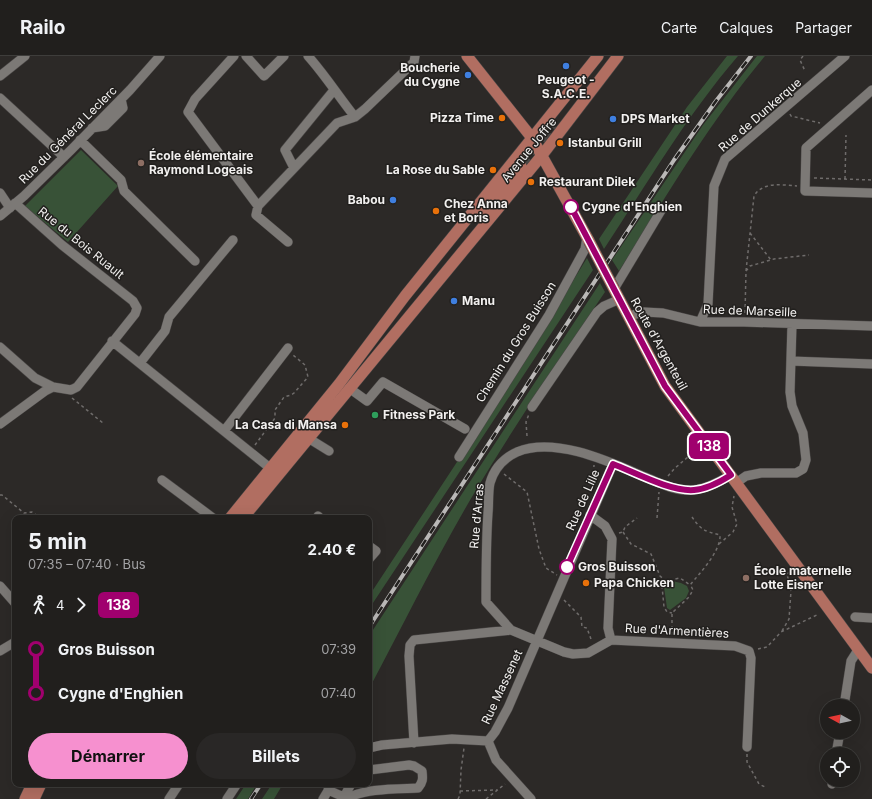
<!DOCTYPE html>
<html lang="fr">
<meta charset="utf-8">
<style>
:root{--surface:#211f1d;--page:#292726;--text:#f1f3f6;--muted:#a2a2a4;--line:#3e3d3b;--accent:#f690cf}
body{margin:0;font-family:Inter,sans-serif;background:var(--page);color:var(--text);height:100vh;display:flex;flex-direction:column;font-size:15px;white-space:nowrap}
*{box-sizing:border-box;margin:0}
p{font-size:13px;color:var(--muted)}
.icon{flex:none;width:22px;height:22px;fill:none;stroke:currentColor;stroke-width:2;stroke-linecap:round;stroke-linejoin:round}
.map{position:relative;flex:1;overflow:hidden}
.drawer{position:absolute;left:12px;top:459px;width:360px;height:272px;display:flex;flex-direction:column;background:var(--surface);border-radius:8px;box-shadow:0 4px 16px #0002,0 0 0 1px var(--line)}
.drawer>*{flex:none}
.badge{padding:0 8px;border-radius:6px;font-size:14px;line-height:26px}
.needle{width:26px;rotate:278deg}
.tools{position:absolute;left:820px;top:643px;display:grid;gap:8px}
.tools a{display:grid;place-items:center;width:40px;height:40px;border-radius:50%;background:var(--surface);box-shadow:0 4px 16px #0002,0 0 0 1px var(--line);font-size:20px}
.map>.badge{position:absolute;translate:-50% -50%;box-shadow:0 0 0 2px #fff}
.legs{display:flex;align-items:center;gap:6px;height:44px;padding:0 16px;font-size:13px}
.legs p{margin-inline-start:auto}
.headline{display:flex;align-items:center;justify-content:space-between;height:68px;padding:0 16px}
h1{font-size:22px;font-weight:700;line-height:30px}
.primary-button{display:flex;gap:8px;margin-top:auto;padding:8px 16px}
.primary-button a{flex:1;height:46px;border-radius:24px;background:var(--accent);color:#111;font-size:16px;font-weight:700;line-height:46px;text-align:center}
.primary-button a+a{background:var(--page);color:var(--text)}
ul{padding:0 16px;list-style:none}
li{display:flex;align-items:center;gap:14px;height:44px;font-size:15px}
li i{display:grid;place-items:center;width:6px;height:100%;margin:0 5px;background:currentColor}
li i::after{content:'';width:10px;height:10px;margin:-5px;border:3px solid;border-radius:50%;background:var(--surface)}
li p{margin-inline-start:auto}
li:first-child i{background:linear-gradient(#0000 50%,currentColor 0)}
li:last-child i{background:linear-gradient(currentColor 50%,#0000 0)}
header{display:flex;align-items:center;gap:24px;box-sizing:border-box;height:56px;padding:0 20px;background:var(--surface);border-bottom:1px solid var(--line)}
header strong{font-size:19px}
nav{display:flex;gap:22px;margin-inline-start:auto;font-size:14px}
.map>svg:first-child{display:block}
.green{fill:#385237}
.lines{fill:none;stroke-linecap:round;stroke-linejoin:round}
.major-tunnel{stroke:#4a4745;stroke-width:11;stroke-dasharray:11 5.5;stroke-linecap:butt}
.minor-casing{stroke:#4a4746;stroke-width:10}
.major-casing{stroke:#4a4746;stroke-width:12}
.path{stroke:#6f6c6b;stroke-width:1.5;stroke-dasharray:3 3;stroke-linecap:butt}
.minor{stroke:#7c7976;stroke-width:9}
.major{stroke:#b16e61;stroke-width:11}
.rail-casing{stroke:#bab8b7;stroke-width:4}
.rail{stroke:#22201e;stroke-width:2.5;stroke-dasharray:8;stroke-linecap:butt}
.major-bridge-casing{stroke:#4a4746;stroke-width:12;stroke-linecap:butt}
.major-bridge{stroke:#b16e61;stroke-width:11}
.line-1-casing{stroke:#fff;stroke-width:9}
.line-1{stroke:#a0006e;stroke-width:6}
.shop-dot{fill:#3f7fe0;stroke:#22201e;stroke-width:1.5}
.food-dot{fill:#e8710a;stroke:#22201e;stroke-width:1.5}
.education-dot{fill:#8d6e63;stroke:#22201e;stroke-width:1.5}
.stop-1-dot{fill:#fff;stroke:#a0006e;stroke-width:2}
.leisure-dot{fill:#2e9e5b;stroke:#22201e;stroke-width:1.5}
.labels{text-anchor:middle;stroke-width:3;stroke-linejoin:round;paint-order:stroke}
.poi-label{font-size:12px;font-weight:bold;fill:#f2f0ef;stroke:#22201e;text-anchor:start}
.street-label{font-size:12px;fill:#f2f0ef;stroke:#22201e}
.stop-label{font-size:12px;font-weight:bold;fill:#f2f0ef;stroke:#22201e;text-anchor:start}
</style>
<header>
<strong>Railo</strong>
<nav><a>Carte</a><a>Calques</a><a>Partager</a></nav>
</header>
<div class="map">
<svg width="872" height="743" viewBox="0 0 872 743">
<rect width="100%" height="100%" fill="#2c2927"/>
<path class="green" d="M727,0H738C687,59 647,128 604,193L599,183L687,51Z
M757,0H765C709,67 665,142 619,215L612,204L703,69Z
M81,94L118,130L68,186L25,150Z
M587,202L593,214L369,553V540L526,301Z
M600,227L605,236C561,301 517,366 476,434C438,498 404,567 369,633V580Z
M672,525L681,527L687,530L689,535L686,542L670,554L667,552L664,531L666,527Z
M246,728H257L248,743H236Z
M272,728H283L274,743H262Z"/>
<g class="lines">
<path class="major-tunnel" d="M521,110L555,70"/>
<defs>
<path id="minor" d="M234,0L195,43L188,56L258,150L337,67L355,61L365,53L414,6L415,0
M246,0L264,20L284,0
M308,0C325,19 339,41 355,61
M0,20L25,0
M872,34L806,92L805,135L872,137
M0,42L64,101
M92,72L105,70L123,52L121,43
M80,84L121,124L124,135L195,205
M294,112L285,94L334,34
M0,137L10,152
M258,150L256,159L288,186
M0,160L24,140L71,94L130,34L160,0
M614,233L662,153
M629,260L644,256L663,257L700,266H744L872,270
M700,266L708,248L714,130L725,103L845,0
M112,285L270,412
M0,291L35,322L53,331
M791,305L872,308
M140,307L165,275L169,261L233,184
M349,332L367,345L383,326L465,373
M532,351L597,256L604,250L620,243
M0,368L45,335L53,331L71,334L77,331L135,258L137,252L133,245L62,189L15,147
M224,375L288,292
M308,382L329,395
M459,401L549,259L585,193L587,181
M731,419C717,427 702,435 686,434C672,434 658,426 645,421C610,406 555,380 517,396C504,402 494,413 490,427C488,436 489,448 488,457C486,487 486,516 486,546L511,574L564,596L573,598L588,597L611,584L735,590L749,595L751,602L747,691
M162,424L213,462
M736,427L746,420L761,417H796L803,413L806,404L803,377L792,350L790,336L792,268
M590,459L605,470L612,483L608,572L611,584
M317,462L318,460L320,462
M369,490L376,495L369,503
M0,530L15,547
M855,561L872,562
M0,595L15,586
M844,650L851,605L858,594
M488,685L495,676L508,652L613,408
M488,685L496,704L531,743
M414,687L409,600L410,589L414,584L511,574
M369,692L382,689L452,683L488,685
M836,698L840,676
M832,728V724
M328,734L344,741L345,743
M344,741L351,728
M169,743L179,728
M227,743L237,728
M323,743L332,728
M347,743C363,732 398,733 418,732C423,726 423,723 422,715L414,710L409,709L369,714"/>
<path id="major" d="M467,0L532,82L589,185
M483,158L521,110
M614,233L665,330L872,612
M230,462L339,328L405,240L598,0
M243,462L543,98L618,0
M25,743L32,728
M34,743L41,728"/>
</defs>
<use href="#minor" class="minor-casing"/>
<use href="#major" class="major-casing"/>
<path class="path" d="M803,0L800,4L805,15
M790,58L791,60L820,67
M814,122L872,124
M845,123L846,79
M750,177L771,204
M746,215L754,140C763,125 782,129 797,130
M745,257L746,215L750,210L774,203L809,199
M72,342L103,367
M527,380L526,366L529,358
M255,389L275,362V354L284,341L291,339L294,337L308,321L305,309L293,299
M504,418L527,436L539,493L546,512L557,519
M668,420L674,413L689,400L697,390
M593,429L594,409
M0,439H2L24,457L32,456L40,462
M657,462L659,436
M623,476L631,488L651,498L660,520L666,525L680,522L690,529C700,517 721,495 720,479C704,475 701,474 692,461
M619,477L623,476L625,471L637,462
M719,488L733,476L737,468L732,451L734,440
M666,525L662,530L664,551L667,556L672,557
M564,544L581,561L582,571L587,572L592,586
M782,575L789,563L791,535L787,518L790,516
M672,579V557L689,541L693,534L691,530
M758,593L767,591L781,576L819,558
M747,698V706L759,728L767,732
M460,735L497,734
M458,743L460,739L461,714L464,692
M486,743L505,728"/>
<use href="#minor" class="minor"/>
<use href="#major" class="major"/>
<defs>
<path id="rail" d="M369,571L674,104L716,45L751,0
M251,743L261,728"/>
</defs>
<use href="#rail" class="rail-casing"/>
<use href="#rail" class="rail"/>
<defs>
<path id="major-bridge" d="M589,185L614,233"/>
</defs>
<use href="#major-bridge" class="major-bridge-casing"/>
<use href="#major-bridge" class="major-bridge"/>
</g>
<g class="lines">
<defs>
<path id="line-1" d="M567,511L613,408C634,416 671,436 694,434C707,433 720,426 731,419L665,330L571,151"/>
</defs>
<use href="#line-1" class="line-1-casing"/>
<use href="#line-1" class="line-1"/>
</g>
<g class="shop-dot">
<circle cx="566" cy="10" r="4"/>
<circle cx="468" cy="19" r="4"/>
<circle cx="613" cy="63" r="4"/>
<circle cx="393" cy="144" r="4"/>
<circle cx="454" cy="245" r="4"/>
</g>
<g class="food-dot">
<circle cx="502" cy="62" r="4"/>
<circle cx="560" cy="87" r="4"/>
<circle cx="493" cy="114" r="4"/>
<circle cx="531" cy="126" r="4"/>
<circle cx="436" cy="155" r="4"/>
<circle cx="345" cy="369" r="4"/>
<circle cx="586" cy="527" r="4"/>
</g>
<g class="education-dot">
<circle cx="141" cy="107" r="4"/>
<circle cx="746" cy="522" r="4"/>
</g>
<g class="stop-1-dot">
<circle cx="571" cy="151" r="7"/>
<circle cx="567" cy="511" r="7"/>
</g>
<circle class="leisure-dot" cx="375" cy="359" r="4"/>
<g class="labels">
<g class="poi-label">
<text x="460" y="16" text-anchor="end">Boucherie<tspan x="460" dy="14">du Cygne</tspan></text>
<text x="566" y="28" text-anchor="middle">Peugeot -<tspan x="566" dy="14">S.A.C.E.</tspan></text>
<text x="494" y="66" text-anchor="end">Pizza Time</text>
<text x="621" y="67">DPS Market</text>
<text x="568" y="91">Istanbul Grill</text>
<text x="149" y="104">École élémentaire<tspan x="149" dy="14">Raymond Logeais</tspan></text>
<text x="485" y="118" text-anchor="end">La Rose du Sable</text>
<text x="539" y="130">Restaurant Dilek</text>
<text x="385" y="148" text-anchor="end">Babou</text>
<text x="444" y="152">Chez Anna<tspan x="444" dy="14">et Boris</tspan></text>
<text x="462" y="249">Manu</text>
<text x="383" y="363">Fitness Park</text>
<text x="337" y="373" text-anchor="end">La Casa di Mansa</text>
<text x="754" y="519">École maternelle<tspan x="754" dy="14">Lotte Eisner</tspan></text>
<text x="594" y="531">Papa Chicken</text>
</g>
<g class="street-label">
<text transform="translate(760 59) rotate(-41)" y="4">Rue de Dunkerque</text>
<text transform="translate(68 79) rotate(-45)" y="4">Rue du Général Leclerc</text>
<text transform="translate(529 94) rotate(-51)" y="4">Avenue Joffre</text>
<text transform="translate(81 187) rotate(39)" y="4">Rue du Bois Ruault</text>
<text transform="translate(750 255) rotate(2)" y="4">Rue de Marseille</text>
<text transform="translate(516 286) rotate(-58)" y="4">Chemin du Gros Buisson</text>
<text transform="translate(659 288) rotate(61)" y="4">Route d'Argenteuil</text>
<text transform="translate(583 444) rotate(-66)" y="4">Rue de Lille</text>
<text transform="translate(477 460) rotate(-85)" y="4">Rue d'Arras</text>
<text transform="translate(677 575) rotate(3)" y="4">Rue d'Armentières</text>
<text transform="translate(502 631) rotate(-65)" y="4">Rue Massenet</text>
</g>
<g class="stop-label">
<text x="582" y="155">Cygne d'Enghien</text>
<text x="578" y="515">Gros Buisson</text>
</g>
</g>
</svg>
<div class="tools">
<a><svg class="needle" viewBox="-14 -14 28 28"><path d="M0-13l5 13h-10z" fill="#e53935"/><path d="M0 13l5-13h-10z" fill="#a2a2a4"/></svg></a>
<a><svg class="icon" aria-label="locate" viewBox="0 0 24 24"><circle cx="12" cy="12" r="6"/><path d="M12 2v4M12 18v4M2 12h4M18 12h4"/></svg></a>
</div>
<b class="badge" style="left:709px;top:390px;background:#a0006e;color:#fff">138</b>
<section class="drawer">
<div class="headline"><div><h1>5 min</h1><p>07:35 – 07:40 · Bus</p></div><b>2.40 €</b></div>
<div class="legs"><svg class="icon" aria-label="walk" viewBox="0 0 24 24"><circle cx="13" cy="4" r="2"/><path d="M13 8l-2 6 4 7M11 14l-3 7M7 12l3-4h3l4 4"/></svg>4<svg class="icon" aria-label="forward" viewBox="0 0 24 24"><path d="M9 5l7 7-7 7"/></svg><b class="badge" style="background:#a0006e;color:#fff">138</b></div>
<ul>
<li><i style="color:#a0006e"></i><b>Gros Buisson</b><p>07:39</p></li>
<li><i style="color:#a0006e"></i><b>Cygne d'Enghien</b><p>07:40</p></li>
</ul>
<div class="primary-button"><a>Démarrer</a><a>Billets</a></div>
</section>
</div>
